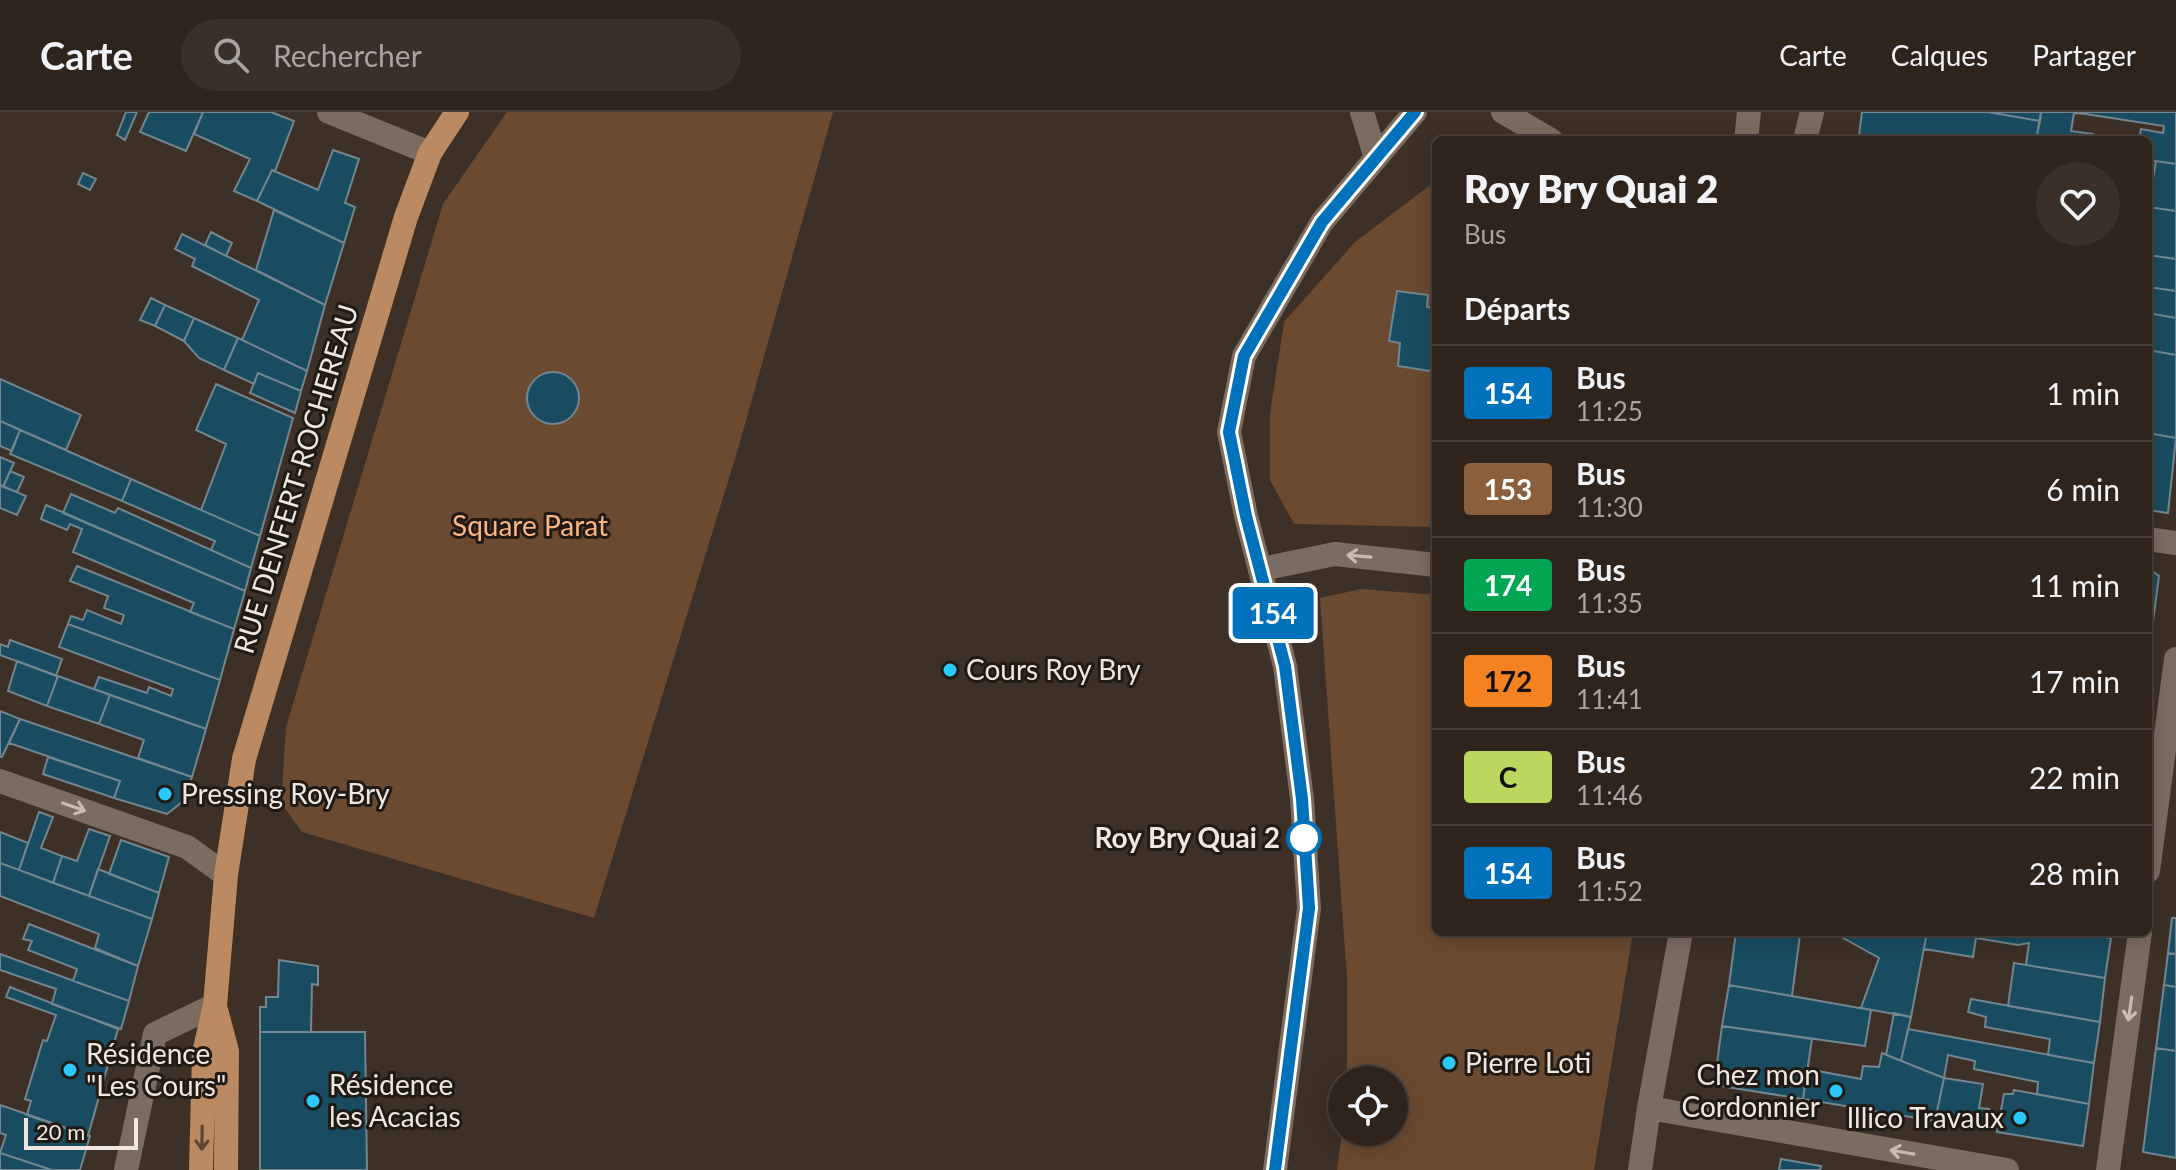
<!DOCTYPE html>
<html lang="fr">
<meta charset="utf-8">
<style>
:root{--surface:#2e241c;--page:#3a3029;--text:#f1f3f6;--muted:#a7a4a3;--line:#49413b}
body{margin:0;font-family:Lato,sans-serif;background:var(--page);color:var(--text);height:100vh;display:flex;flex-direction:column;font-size:30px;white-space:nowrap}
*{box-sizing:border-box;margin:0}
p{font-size:26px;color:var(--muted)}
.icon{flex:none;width:44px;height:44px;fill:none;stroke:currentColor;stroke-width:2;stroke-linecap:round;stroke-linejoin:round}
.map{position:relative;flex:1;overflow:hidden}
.details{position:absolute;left:1432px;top:24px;width:720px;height:800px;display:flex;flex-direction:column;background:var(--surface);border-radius:12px;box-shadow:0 4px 20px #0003,0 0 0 2px var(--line)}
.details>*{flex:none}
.badge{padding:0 16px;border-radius:6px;font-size:28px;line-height:52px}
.controls{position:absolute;left:1328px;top:954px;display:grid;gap:16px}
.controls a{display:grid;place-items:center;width:80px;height:80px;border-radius:50%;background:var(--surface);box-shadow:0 4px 20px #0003,0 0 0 2px var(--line);font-size:40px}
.scale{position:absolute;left:24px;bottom:20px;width:114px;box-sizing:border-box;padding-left:8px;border:4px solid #f0e7e1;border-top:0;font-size:22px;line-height:28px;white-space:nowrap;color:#f0e7e1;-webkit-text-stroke:6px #201a15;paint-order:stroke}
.map>.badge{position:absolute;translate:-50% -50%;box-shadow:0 0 0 4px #fff}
h2{padding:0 32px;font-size:30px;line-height:72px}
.round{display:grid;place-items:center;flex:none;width:84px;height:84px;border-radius:42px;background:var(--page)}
.headline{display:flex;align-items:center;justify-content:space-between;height:136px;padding:0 32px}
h1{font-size:38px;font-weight:800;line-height:60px}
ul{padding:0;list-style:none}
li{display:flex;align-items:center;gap:24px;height:96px;padding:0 32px;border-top:2px solid var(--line)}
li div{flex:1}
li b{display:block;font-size:30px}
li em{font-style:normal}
li .badge{min-width:88px;font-weight:700;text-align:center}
header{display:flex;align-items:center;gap:48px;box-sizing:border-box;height:112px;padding:0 40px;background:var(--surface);border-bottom:2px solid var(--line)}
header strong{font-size:38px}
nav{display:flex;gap:44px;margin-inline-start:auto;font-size:28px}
.search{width:560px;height:72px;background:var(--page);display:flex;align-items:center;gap:20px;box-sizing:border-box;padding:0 28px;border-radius:44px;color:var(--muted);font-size:30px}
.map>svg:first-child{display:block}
.green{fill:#6a4a31}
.building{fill:#194c60;stroke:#73868f;stroke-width:2}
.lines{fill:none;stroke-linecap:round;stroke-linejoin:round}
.street{stroke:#7b6c61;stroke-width:24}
.primary{stroke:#bb8962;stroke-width:24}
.oneway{stroke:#c7bcb4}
.oneway2{stroke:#5e4634}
.line-casing{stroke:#fff;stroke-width:18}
.line{stroke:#0072bc;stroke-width:12}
.poi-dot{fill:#29c8ff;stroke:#201a15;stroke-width:3}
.stop-dot{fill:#fff;stroke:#0072bc;stroke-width:4}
.labels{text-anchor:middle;stroke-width:6;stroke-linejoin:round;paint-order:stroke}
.street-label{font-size:28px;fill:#f0e7e1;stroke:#201a15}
.park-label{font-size:28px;fill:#fdb680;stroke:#201a15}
.poi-label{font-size:28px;fill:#f0e7e1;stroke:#201a15;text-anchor:start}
.stop-label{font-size:28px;font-weight:bold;fill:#f0e7e1;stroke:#201a15;text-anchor:end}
</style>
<header>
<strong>Carte</strong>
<div class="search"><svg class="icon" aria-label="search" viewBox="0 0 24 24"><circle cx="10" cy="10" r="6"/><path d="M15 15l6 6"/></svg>Rechercher</div>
<nav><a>Carte</a><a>Calques</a><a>Partager</a></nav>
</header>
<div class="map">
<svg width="2176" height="1058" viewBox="0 0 2176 1058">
<rect width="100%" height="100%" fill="#3d3026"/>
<path class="green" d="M507,0H833L738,337L594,806L302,720L281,691L286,615L443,92Z
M1429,74L1436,77V415L1294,412L1270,368V301L1284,210L1355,130Z
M1361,477L1436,483V820H1633L1594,1058H1337L1342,1020H1394V968H1347V867L1320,486Z"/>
<path class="building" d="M126,0H137L125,28L117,23Z
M149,0H203L186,39L140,20Z
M203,0H271L294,9L275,59L272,58L257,89L234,79L250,47L194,22Z
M1862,0H1988L2040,9L2036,28H1882L1859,24Z
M1988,0H2041L2040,9Z
M2041,0H2086L2085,2L2074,1L2071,19L2093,22L2091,28H2036Z
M2086,0H2176V52L2148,48V28H2139L2141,17L2163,21L2164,14L2085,2Z
M333,38L359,47L345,91L355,95L344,131L257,89L272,58L318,78Z
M2156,49L2176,52V99L2148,95V66L2153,67Z
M83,61L96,67L90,78L78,72Z
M2148,95L2176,99V147L2148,143L2150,125H2148Z
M274,98L344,131L325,193L256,158Z
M211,120L232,131L226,144L205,133Z
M182,122L325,193L307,259L242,228L259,188L192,154L195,147L175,137Z
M2148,143L2176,147V179L2148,175Z
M2148,175L2176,179V206L2148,201Z
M1397,179L1428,183L1427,195L1436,196V260L1398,254L1400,231L1389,229Z
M151,186L165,193L155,214L140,208Z
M165,193L194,206L184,229L155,214Z
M2148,201L2176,206V243L2148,238Z
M194,206L238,226L224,258L199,246L184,229Z
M238,226L307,259L301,279L258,261L254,272L224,258Z
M2148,238L2176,243V326L2148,321Z
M527 286a26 26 0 1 1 52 0a26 26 0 1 1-52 0Z
M258,261L301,279L295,301L250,281Z
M0,267L81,303L66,338L0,309Z
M216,272L293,306L260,424L201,398L226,332L196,318Z
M0,309L20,318L12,339L0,334Z
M20,318L131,367L122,389L10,342Z
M2148,321L2176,326L2168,401L2148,398Z
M0,345L14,351L3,375L0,373Z
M10,359L24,365L17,380L3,375Z
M131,367L260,424L251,456L211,438L215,429L122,389Z
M0,373L26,384L17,403L0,396Z
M71,382L115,401L118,396L251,456L245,479L63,401Z
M46,393L245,479L234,517L190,500L194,491L73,440L82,417L70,412L67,418L41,407Z
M77,454L234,517L220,568L68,512L71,504L83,508L87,498L121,512L124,503L104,496L108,484L70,469Z
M2148,456L2159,464L2148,548Z
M68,512L220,568L206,617L94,577L99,565L147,581L149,575L171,584L173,577L59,535Z
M10,528L62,547L56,564L0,543V532L8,535Z
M17,549L58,564L47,594L8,579Z
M58,564L110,583L99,612L47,594Z
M110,583L206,617L192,665L138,646L144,628L99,612Z
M0,599L20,607L2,645H0Z
M20,607L192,665L186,687L167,702L114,686L120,669L9,631Z
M48,645L120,669L114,686L43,662Z
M39,700L53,705L41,736L62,744L53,771L19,758Z
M89,717L110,724L89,784L53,771L62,744L77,749Z
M0,720L28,731L19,758L0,751Z
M121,728L169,745L159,781L109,762Z
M0,751L152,807L138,854L95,836L99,822L0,784Z
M98,757L159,781L152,807L89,784Z
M2172,806H2176V842L2168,841Z
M29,812L138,854L129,889L73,869L77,857L28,838L32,829L23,827Z
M1736,820H1927L1911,905L1861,896L1879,846L1834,821L1800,823L1792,884L1729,873Z
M1927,820H2071L2111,826L2105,866L2026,853L2029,831L2018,833L1976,826L1973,845L1924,837Z
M2168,841L2176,842V875L2164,873Z
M0,842L129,889L121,917L52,892L56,877L0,858Z
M279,848L318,854V873L312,872L311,920H260V895H266V885H278Z
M2014,851L2105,866L2100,910L2008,894Z
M1729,873L1871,898L1865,934L1722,914Z
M2164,873L2176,875V939L2156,936Z
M10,875L118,917L88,1024L27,1003L31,989L25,987L43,928L47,929L56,903L6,885Z
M1971,887L2100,910L2094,951L2048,943L2050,927L1985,915L1986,905L1968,900Z
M1894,901L1911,905L1901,949L1886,943Z
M1722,914L1812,927L1803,987L1714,973Z
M1908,917L2094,951L2089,992L2037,982L2038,970L1974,957L1975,949L1948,943L1944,966L1901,949Z
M260,920H365L367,1058H260Z
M2156,936L2176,939V1046L2143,1040Z
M1882,941L1944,966L1935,1009L1803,987L1807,957L1861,967L1863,954L1879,955Z
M1944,966L1983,972L1979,996L1989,997L1986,1018L1935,1009Z
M2014,978L2089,992L2083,1034L1997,1020L2004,982H2013Z
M0,993L90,1024L80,1058H52L0,1041L6,1023L0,1021Z
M0,1041L52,1058H0Z
M1781,1047L1821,1054L1820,1058H1779Z"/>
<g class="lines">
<path class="street" d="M329,0L430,41
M1362,0L1376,46
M1503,0L1551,28
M1746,28L1749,0
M1805,28L1812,0
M2148,427L2176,431
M1262,457L1335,442L1436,453
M0,669L187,735L226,763
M2148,759L2176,547
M1649,996L2007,1058
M126,1058L155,922L215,893
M1275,1058L1309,796L1302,687L1285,554L1246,404L1229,320L1244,244L1322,110L1415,0
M1640,1058L1649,996L1681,820
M2108,1058L2140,820"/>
<path class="primary" d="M216,898L227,939L226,1058
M201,1058L204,941L215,893L226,763L244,647L406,105L430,41L457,0"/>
</g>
<defs><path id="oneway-shaft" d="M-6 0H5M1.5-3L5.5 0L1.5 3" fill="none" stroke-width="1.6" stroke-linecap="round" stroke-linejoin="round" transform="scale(2)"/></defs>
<g class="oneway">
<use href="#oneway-shaft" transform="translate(1359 444) rotate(-175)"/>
<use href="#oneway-shaft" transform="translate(74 695) rotate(19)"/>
<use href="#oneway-shaft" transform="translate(2130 897) rotate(98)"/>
<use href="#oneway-shaft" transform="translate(1902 1040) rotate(-170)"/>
</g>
<use class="oneway2" href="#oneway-shaft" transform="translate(202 1026) rotate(91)"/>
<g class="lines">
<defs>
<path id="line" d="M1275,1058L1309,796L1302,687L1285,554L1246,404L1229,320L1244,244L1322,110L1415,0"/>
</defs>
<use href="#line" class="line-casing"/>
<use href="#line" class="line"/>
</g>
<g class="poi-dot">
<circle cx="950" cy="558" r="8"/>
<circle cx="165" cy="682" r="8"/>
<circle cx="1449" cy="951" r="8"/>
<circle cx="70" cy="958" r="8"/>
<circle cx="1836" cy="979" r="8"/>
<circle cx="313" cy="989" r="8"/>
<circle cx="2020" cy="1006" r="8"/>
</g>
<circle class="stop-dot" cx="1304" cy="726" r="16"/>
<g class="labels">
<g class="street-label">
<text transform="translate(296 367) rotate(-73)" y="10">RUE DENFERT-ROCHEREAU</text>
</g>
<g class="park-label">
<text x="530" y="424">Square Parat</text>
</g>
<g class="poi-label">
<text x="966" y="568">Cours Roy Bry</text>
<text x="181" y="692">Pressing Roy-Bry</text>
<text x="86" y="952">Résidence<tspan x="86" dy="32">"Les Cours"</tspan></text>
<text x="1465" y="961">Pierre Loti</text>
<text x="1820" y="973" text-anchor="end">Chez mon<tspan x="1820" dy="32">Cordonnier</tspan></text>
<text x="329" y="983">Résidence<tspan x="329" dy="32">les Acacias</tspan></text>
<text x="2004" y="1016" text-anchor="end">Illico Travaux</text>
</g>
<g class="stop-label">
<text x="1280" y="736">Roy Bry Quai 2</text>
</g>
</g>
</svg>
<div class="controls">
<a><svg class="icon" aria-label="locate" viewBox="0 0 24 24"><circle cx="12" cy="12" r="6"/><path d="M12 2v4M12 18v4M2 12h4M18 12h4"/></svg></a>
</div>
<div class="scale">20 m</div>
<b class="badge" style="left:1273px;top:501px;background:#0072bc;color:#fff">154</b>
<section class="details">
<div class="headline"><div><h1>Roy Bry Quai 2</h1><p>Bus</p></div><a class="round"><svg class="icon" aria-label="heart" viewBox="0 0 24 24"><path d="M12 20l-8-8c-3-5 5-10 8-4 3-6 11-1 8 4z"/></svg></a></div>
<h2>Départs</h2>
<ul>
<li><span class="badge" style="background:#0072bc;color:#fff">154</span><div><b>Bus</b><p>11:25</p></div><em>1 min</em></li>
<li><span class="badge" style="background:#8b5e3c;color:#fff">153</span><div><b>Bus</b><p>11:30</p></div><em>6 min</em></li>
<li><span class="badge" style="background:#00a651;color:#fff">174</span><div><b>Bus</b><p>11:35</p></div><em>11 min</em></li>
<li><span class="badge" style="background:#f58220;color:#111">172</span><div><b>Bus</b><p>11:41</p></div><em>17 min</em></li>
<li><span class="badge" style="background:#bbd75e;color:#111">C</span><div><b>Bus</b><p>11:46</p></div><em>22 min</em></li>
<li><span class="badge" style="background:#0072bc;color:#fff">154</span><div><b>Bus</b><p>11:52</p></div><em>28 min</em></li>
</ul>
</section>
</div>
